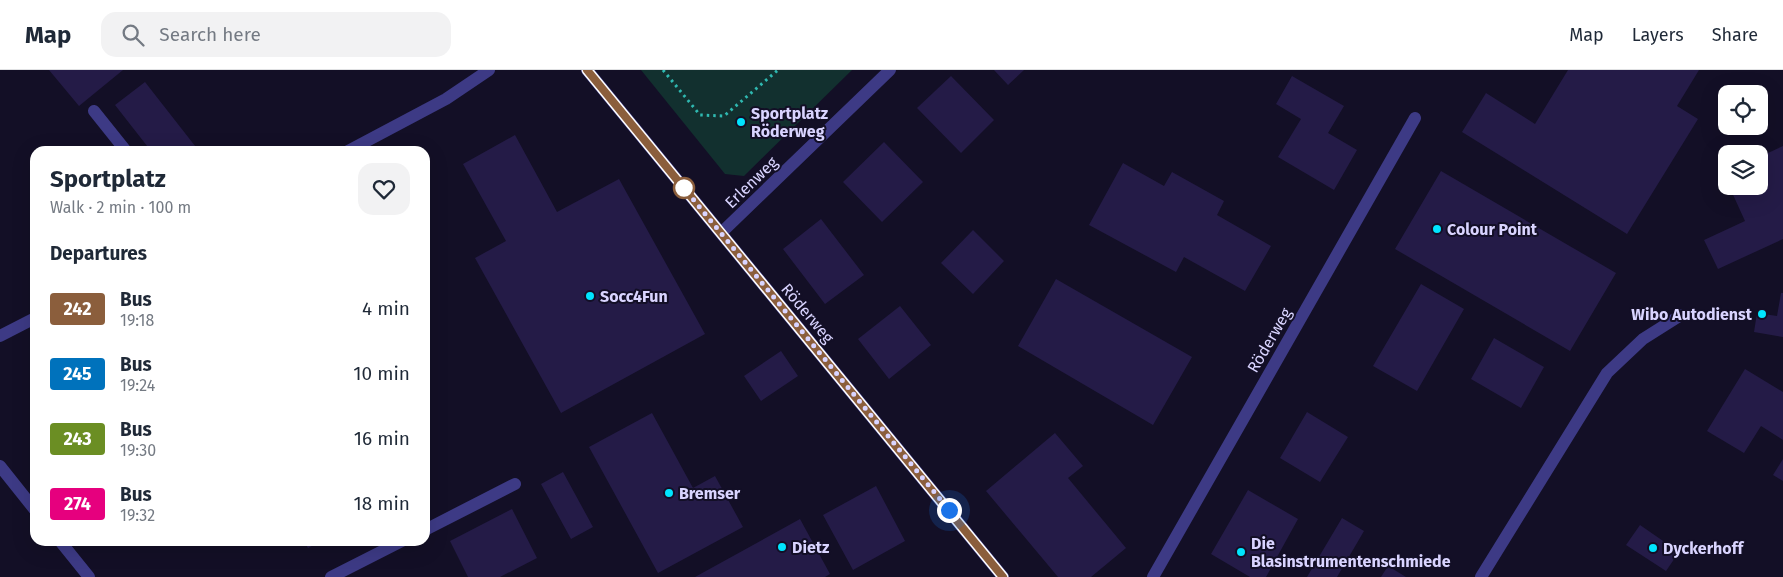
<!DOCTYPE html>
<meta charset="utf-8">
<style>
:root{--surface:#fff;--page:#f2f2f3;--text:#1f2937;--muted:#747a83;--line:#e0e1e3}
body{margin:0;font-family:"Fira Sans",sans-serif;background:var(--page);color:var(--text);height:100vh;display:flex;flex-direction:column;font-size:19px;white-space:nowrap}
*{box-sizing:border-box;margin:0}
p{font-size:16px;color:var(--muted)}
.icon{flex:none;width:28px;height:28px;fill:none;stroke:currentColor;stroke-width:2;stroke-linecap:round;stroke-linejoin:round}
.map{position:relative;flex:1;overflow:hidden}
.sheet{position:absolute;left:30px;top:76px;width:400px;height:400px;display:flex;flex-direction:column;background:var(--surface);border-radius:15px;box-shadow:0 5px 20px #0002}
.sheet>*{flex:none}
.badge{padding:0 10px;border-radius:4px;font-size:18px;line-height:32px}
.controls{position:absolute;left:1718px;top:15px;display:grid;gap:10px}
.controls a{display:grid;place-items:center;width:50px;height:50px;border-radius:10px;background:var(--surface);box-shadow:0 5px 20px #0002;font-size:25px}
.you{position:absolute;width:25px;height:25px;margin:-12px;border:4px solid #fff;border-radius:50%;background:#1a73e8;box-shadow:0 0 0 8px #1a73e833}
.map>.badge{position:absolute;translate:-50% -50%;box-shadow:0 0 0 2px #fff}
h2{padding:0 20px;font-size:19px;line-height:45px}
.round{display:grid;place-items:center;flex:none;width:52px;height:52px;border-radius:15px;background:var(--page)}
.headline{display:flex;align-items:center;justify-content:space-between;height:85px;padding:0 20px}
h1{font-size:24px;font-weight:700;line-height:38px}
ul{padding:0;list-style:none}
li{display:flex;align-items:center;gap:15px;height:65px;padding:0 20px}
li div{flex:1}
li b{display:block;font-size:19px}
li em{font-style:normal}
li .badge{min-width:55px;font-weight:700;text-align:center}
header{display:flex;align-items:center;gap:30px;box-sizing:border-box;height:70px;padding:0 25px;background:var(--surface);border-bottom:1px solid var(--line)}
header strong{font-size:24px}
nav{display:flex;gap:28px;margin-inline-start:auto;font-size:18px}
.search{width:350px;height:45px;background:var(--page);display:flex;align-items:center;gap:12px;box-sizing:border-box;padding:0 18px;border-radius:15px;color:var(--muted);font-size:19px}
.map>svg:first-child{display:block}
.pitch{fill:#12302f}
.building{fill:#241b47}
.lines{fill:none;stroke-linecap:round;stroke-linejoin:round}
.path{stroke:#2fb8b0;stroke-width:3;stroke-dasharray:2.5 4;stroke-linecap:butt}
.lane{stroke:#3d3a85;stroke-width:12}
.street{stroke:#3d3a85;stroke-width:12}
.line-casing{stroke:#fff;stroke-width:11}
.line{stroke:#8b5e3c;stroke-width:8}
.walk{stroke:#d9d4ff;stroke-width:5;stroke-dasharray:0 9}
.poi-dot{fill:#00e5ff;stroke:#130f26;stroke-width:2}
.stop-dot{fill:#fff;stroke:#8b5e3c;stroke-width:2.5}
.labels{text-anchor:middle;stroke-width:4;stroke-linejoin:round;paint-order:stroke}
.poi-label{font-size:16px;font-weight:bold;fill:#d9d4ff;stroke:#130f26;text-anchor:start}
.street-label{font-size:16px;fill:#d9d4ff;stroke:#130f26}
</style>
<header>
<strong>Map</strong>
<div class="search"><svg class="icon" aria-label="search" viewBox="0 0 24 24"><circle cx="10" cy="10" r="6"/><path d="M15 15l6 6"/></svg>Search here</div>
<nav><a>Map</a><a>Layers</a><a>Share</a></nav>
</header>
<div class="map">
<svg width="1783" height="507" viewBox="0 0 1783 507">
<rect width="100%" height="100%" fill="#130f26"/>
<path class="pitch" d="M641,0H852L744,106L725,104Z"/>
<path class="building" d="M49,0H123L79,36Z
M994,0H1024L1008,15Z
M1568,0H1699L1677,36L1698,49L1627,164L1462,62L1486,23L1535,54Z
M951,6L994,50L961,83L917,38Z
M1292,6L1344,36L1328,63L1357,80L1334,120L1278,87L1301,49L1276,34Z
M145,12L199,81H151L115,35Z
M515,65L557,142L619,109L705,264L561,343L475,188L506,171L463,94Z
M884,72L923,112L882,152L843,112Z
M1783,76V169L1718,199L1704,170L1745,151L1729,116H1759V87Z
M1123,93L1164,116L1172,102L1224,131L1217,145L1271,176L1245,221L1184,187L1176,202L1089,155Z
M1441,101L1616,203L1570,281L1395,179Z
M821,149L864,205L825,234L783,179Z
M973,160L1004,191L973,224L941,193Z
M1056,209L1192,287L1153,355L1018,276Z
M1421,214L1464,239L1417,321L1373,296Z
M1781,223H1783V267L1754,262L1757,243L1777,246Z
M900,236L931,275L889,309L858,269Z
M1494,268L1544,297L1521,338L1471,309Z
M781,281L798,306L761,331L744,306Z
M1745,299L1783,322V370L1761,356L1744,383L1707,361Z
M1307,342L1348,367L1320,412L1280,388Z
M652,343L693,418L715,406L743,457L658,503L589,377Z
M1055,363L1083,396L1068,408L1126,478L1091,507H1058L986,421Z
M1783,389V411L1773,405Z
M563,402L593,457L571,469L541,414Z
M876,416L905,471L853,500L823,445Z
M1248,420L1298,449L1266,507H1250L1211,484Z
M512,439L537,488L500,507H468L450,471Z
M1342,448L1364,461L1357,473L1337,507H1307Z
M800,449L830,504L825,507H695Z
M1640,455L1679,482L1666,501L1626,475Z
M304,471H321L308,478Z
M1388,496L1406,507H1381Z"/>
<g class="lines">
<path class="path" d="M663,0L700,45L724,46L778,0"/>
<path class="lane" d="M94,41L126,81
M425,460L515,414
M331,507L402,471"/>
<path class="street" d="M587,0L1003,507
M348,81L446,29L489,0
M721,163L890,0
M0,266L35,248
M0,396L35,440
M60,471L89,507
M1153,507L1415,48
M1481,507L1607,303L1643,269L1681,245"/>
</g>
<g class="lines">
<defs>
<path id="line" d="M587,0L1003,507"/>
</defs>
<use href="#line" class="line-casing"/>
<use href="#line" class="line"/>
<path class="walk" d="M684,118L683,117L949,440"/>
</g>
<g class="poi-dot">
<circle cx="741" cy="52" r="5"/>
<circle cx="1437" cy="159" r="5"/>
<circle cx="590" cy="226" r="5"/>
<circle cx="1762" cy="244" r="5"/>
<circle cx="669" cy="423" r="5"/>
<circle cx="782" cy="477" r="5"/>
<circle cx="1653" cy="478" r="5"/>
<circle cx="1241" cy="482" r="5"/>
</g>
<circle class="stop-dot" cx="684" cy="118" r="10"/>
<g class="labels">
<g class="poi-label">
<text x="751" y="49">Sportplatz<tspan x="751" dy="18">Röderweg</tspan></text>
<text x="1447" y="165">Colour Point</text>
<text x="600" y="232">Socc4Fun</text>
<text x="1752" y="250" text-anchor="end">Wibo Autodienst</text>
<text x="679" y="429">Bremser</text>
<text x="1251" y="479">Die<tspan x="1251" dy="18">Blasinstrumentenschmiede</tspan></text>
<text x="792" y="483">Dietz</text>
<text x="1663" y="484">Dyckerhoff</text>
</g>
<g class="street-label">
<text transform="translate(751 112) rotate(-44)" y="6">Erlenweg</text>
<text transform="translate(808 243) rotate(50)" y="6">Röderweg</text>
<text transform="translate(1269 270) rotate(-60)" y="6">Röderweg</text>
</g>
</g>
</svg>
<div class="controls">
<a><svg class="icon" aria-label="locate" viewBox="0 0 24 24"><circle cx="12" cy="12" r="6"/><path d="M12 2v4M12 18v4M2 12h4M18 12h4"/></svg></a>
<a><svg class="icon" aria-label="layers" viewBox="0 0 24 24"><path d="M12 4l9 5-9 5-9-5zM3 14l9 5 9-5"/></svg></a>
</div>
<div class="you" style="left:949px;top:440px"></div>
<section class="sheet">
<div class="headline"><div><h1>Sportplatz</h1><p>Walk · 2 min · 100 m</p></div><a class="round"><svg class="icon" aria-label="heart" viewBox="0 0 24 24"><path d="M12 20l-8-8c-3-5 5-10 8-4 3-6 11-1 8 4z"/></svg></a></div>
<h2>Departures</h2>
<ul>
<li><span class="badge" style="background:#8b5e3c;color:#fff">242</span><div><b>Bus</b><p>19:18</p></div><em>4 min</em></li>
<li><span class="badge" style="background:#0072bc;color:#fff">245</span><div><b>Bus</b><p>19:24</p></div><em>10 min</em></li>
<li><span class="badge" style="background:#6b8e23;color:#fff">243</span><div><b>Bus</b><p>19:30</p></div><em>16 min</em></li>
<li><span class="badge" style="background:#e6007e;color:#fff">274</span><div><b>Bus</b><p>19:32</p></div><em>18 min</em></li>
</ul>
</section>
</div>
